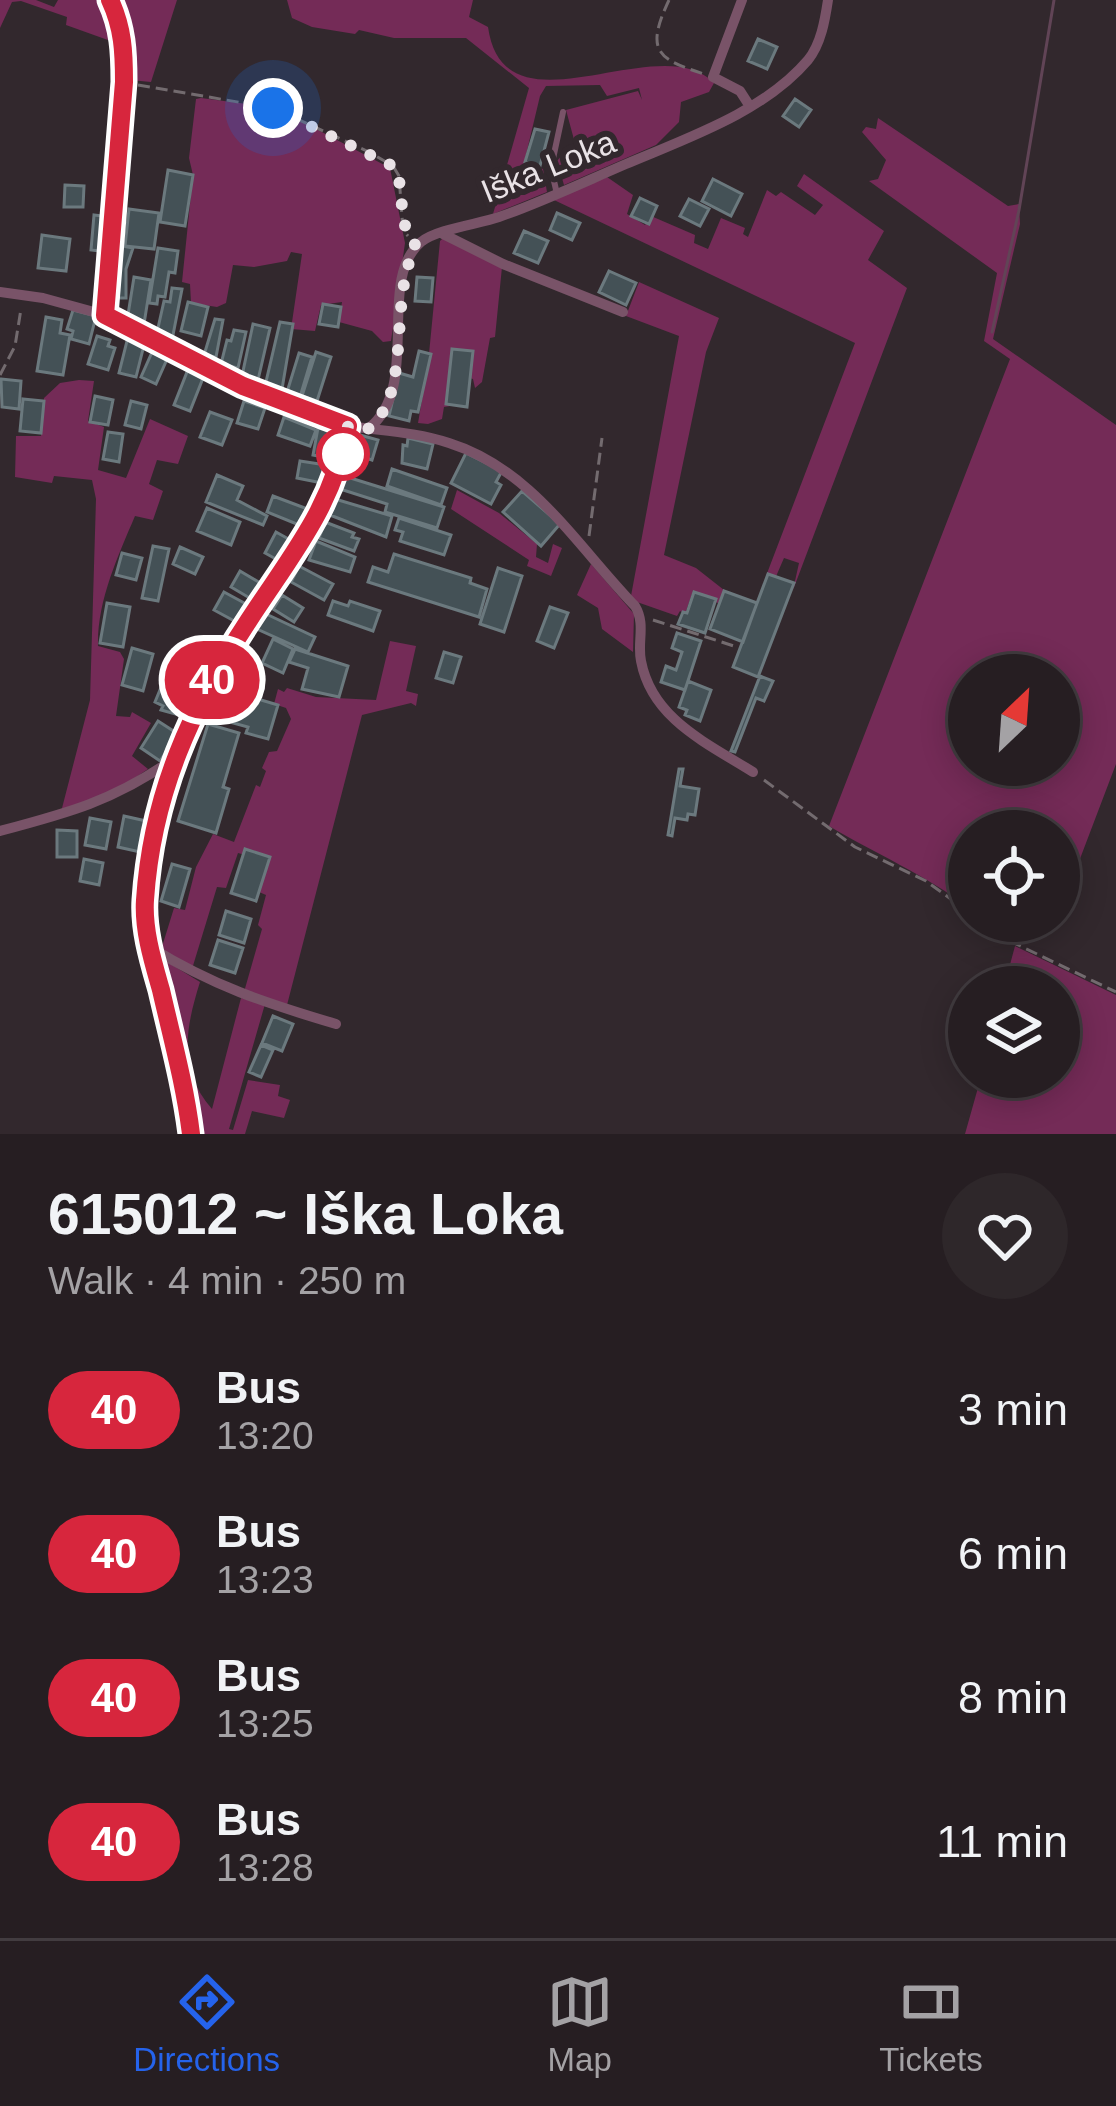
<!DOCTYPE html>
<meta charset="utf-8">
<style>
:root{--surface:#261e22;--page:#2e272a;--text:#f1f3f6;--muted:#a4a2a5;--line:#423c40;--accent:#2563eb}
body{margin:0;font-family:Helvetica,sans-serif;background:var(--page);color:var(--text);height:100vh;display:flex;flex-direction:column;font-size:45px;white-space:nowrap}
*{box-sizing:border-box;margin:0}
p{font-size:39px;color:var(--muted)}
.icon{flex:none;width:66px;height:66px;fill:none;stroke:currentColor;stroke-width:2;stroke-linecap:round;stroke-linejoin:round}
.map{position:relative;height:1134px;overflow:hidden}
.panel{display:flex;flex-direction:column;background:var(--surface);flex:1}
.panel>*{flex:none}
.badge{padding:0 24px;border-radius:39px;font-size:42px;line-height:78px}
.needle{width:78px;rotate:25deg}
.tools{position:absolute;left:948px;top:654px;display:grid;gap:24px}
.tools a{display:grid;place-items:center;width:132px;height:132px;border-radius:50%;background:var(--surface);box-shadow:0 6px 30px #0003,0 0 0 3px var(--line);font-size:60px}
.you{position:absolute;width:60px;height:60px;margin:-30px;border:9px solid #fff;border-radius:50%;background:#1a73e8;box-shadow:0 0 0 18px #1a73e833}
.map>.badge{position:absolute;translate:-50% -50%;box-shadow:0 0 0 6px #fff}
.round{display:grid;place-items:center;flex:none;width:126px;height:126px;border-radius:63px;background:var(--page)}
.headline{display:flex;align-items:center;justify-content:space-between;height:204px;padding:0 48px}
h1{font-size:57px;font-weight:700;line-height:90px}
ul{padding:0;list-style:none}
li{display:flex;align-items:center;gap:36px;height:144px;padding:0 48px}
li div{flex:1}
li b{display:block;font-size:45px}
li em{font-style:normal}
li .badge{min-width:132px;font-weight:700;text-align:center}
.tab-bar{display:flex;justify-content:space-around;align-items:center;height:168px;border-top:3px solid var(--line);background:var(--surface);font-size:33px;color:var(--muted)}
.tab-bar a{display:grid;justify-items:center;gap:6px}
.tab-bar .on{color:var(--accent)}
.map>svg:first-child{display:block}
.green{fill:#742b57;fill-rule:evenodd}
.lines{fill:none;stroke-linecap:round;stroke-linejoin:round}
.stream{stroke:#614456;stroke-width:3}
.building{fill:#445156;stroke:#6b797e;stroke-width:3}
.path{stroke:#736b6f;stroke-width:3;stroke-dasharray:12 6;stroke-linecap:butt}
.lane{stroke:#795368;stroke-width:6}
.street{stroke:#795368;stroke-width:10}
.line-casing{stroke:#fff;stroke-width:27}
.line{stroke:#d7263d;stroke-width:18}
.walk{stroke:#e9e2e6;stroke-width:12;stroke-dasharray:0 21.6}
.stop-dot{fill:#fff;stroke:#d7263d;stroke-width:6}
.labels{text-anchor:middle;stroke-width:12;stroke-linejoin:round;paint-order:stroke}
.street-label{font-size:33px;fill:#e9e2e6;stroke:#32282d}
</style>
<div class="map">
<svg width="1116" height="1134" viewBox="0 0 1116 1134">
<rect width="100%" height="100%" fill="#32282d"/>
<path class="green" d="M0,0H36L54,7L58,0H106L119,44L66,25L67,17L21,1L12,2L0,28Z
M116,0H177L151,82L130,80L125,26Z
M287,0H473L469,17L488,27C504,141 659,26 714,83L709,92L681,102L679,122L656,145L564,185L557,161L566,150L576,147L566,110L638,91L642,100L639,88L607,96L600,85L546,86L540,96L524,163L543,169L547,192L493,214L529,88L466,38H394L359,30L355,34L312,27L292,18Z
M201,98L247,104L301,121L390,168L405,243L391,341L383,342L372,331L339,322L342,302L321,305L315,331L291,329L302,254L291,252L287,261L254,267L233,265L226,303L217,307L191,303L190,284L182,282L193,175L189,158L196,99Z
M878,118L1008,206L1019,204L1020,224L993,339L1116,425V764L1059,914V831H969V908C926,875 876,854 829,826L1010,359L984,341L997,273L869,181L878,179L886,160L862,132L866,127L876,129ZM969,675H1059V765H969Z
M804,174L884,231L868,260L907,288L793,590L799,563L784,558L774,581L766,576L855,343L554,200L607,177L633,195L627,214L645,225L651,216L695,235L694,243L708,249L721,218L745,228L743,234L748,237L767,190L776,196L781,192L815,215L823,205L797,186Z
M443,238L502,267L495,337L490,338L482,382L475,388L473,379L462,376L456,405L444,407L442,419L428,424L418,423L428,364L440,241Z
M639,282L719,318L706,352L664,555L696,568L724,590L718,603L692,594L685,614L680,611L677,616L637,602L631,596L679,336L626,316Z
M79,380L94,381L88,421L104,427L98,470L126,478L150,419L188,436L178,464L157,460L149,484L163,491L153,520L135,516C118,556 97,601 98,646L120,652L124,659L116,716L130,717L132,712L151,723L132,756L148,769L120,788L61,812L90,700L96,499L92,480L54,476L52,483L15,477L16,436H41L44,398L60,383Z
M457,490L499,513L537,544L536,557L548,563L553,544L562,548L551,576L527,566L529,560L451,509Z
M591,564L634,614L633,652L602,629L598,608L577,595Z
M390,641L416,646L406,691L418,694L416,706L411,703L362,715L287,1005L244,992L262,929L258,925L266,895L259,892L267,861L238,853L226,888L217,887L192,969L161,950L174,908L185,910L196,867L213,834L234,842L256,785L260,787L266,771L262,768L269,752L277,751L291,719L286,708L274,704L278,689L284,692L287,688L316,697L376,700Z
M1015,946L1116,995V1134H965L981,1077H1059V987H1004Z
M164,960L200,982C186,1027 177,1069 212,1109L241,998L265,1004L229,1129L233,1130L248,1080L280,1085L278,1096L290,1100L284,1118L252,1111L245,1134H197L183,1059L158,966Z"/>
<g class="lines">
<path class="stream" d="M992,332L1019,210L1054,0"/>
</g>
<path class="building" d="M758,39L777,47L767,69L748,61Z
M795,99L811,110L799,127L783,116Z
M535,129L549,132L540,166L525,162Z
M168,170L193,175L185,226L160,222Z
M713,179L742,194L731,216L702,201Z
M65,185L84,186L83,207H64Z
M640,198L657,206L649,224L631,216Z
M689,199L709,209L700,226L680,216Z
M129,209L159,213L154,249L125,246Z
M557,213L580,223L572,240L550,230Z
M94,215L111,217L108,252L91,250Z
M524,231L548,241L538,263L514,253Z
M42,235L70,239L66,271L38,268Z
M117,245L133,248L126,269V298H114Z
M158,248L178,251L175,273L169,272L165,297L158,296L157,304L149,303Z
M609,271L636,283L626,305L599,292Z
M134,277L151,280L144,324L127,321Z
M417,277L433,278L431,302L415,301Z
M172,288L182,289L172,340L156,337L164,301L170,302Z
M188,302L208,307L201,336L181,331Z
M323,304L341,307L338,327L319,324Z
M73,310L96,316L89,344L71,339L73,331L67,329Z
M46,317L62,320L60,333L70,335L63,375L37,371Z
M215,319L223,320L216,357L204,355Z
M280,322L293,324L282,389L265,386Z
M253,324L270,328L258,380L242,376Z
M234,330L246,332L238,368L221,364L227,340L231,341Z
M97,336L110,340L108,346L115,348L108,370L88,364Z
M128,337L145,341L136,377L119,373Z
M452,349L473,351L467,407L446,404Z
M153,350L168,357L156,384L141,377Z
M419,351L431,354L418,412L411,411L409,421L389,416L399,373L413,377Z
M316,352L331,357L317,401L302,396Z
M299,353L312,357L300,397L287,392Z
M189,367L205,373L190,411L174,405Z
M1,379L21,381L19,409L2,407Z
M95,396L113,400L108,425L90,422Z
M23,399L44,401L41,433L20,431Z
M131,401L147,405L141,429L125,425Z
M244,401L265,408L258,429L237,423Z
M210,412L232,420L222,445L200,437Z
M284,417L316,430L310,446L278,435Z
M318,428L334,431L328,458L313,455Z
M108,432L123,434L119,462L103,459Z
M360,435L378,440L372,460L354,454Z
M408,438L433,444L427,469L402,463L403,445L407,446Z
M466,453L502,471L496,482L501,485L491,504L451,483Z
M300,461L326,465L322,483L297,478Z
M392,469L447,488L441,505L387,486Z
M217,475L243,486L237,500L267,516L263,525L206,502Z
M344,476L444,507L437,528L385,512L387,504L340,489Z
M522,491L560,524L541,546L503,512Z
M273,496L310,510L304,527L267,512Z
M335,499L392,516L386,537L330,515Z
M207,508L240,522L231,545L197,531Z
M399,518L451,535L444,555L400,541L403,532L395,530Z
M325,522L354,533L352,537L359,539L354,551L319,538Z
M276,532L294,542L283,563L265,553Z
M316,541L355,557L350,572L309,560Z
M153,546L169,549L158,601L142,598Z
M180,547L203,557L195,574L173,564Z
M122,553L142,558L136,580L116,575Z
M394,554L471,578L470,583L487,589L479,617L368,582L373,567L388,572Z
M299,566L333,584L324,600L291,582Z
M498,568L522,576L504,632L480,624Z
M240,571L262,584L253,600L231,587Z
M768,574L794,583L758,677L733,667Z
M724,591L757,603L743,642L710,629Z
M224,592L248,605L238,623L214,610Z
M694,592L716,599L705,633L678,624L683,612L687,613Z
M282,595L303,608L294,622L273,609Z
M333,601L348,606L350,601L380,611L373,631L328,615Z
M107,603L130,607L123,647L100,643Z
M550,607L568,613L554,648L537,641Z
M264,613L315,637L308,652L257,629Z
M677,633L701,641L685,690L661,682L666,666L676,670L682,652L672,648Z
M273,639L293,649L283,673L262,663Z
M132,648L153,654L143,691L122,685Z
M295,649L348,666L339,697L302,689L308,668L289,662Z
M444,652L461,657L453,683L436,678Z
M228,668L252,682L236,699L216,688Z
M760,676L773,681L764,701L756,698L735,752L731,751Z
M688,681L711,690L700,721L685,715L687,710L679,707Z
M162,685L187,695L179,715L161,710L163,706L155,702Z
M241,694L278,705L268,739L246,733L248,727L233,723Z
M158,721L178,734L160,761L141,748Z
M208,724L239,733L223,787L229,789L216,833L178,821Z
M679,769H683L680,786L699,789L695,815L688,814L687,820L675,818L672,836L668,835Z
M124,816L146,821L140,852L118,847Z
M90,818L111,822L106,849L85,845Z
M57,830L77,831V857H57Z
M245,849L270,857L256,901L231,893Z
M84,859L103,863L99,885L80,881Z
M172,864L190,869L179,907L161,901Z
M226,911L251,919L244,943L219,935Z
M218,940L243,948L235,973L210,965Z
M273,1016L293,1024L282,1051L262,1043Z
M261,1045L273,1050L261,1077L249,1072Z"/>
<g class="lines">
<path class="path" d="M669,0C645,51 657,59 704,74
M138,85L273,108L369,152L393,166L399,176L403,230L408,236
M0,375L15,346L21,309
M589,536L602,438
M653,620L737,647
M764,780L855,847L926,881L969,912
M980,921L1012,942L1116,992"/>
<path class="lane" d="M557,194L551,168L563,112"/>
<path class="street" d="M110,0L124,46V82L105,315L243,386L348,426C333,507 292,554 249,620C191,709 153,793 145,900C143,930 153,962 161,990C172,1038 185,1085 191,1134
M742,0L713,77L740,91L749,105
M443,234L503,264L623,312
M0,292L43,298L105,315
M348,426C382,431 416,432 449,443C532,469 577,546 635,606C646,624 637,642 641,661C652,719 707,743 753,772
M368,429C423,387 375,280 421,242C437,229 479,224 499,217C542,202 584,182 626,164C687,138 764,112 808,60C821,44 825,20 828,0
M0,831C68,813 113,801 172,760
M150,947C213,986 265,1003 336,1024"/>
</g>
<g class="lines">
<defs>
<path id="line" d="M110,0C123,28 124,52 124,82L105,315L243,386L348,426C333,507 292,554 249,620C191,708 152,794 145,900C143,930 153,962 161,990C172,1038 185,1085 191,1134"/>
</defs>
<use href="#line" class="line-casing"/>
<use href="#line" class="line"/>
<path class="walk" d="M273,108L393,166C409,194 393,217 416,246C387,300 414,393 368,429L348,426L343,454"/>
</g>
<circle class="stop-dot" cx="343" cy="454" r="24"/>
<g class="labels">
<g class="street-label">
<text transform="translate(548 166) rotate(-22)" y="12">Iška Loka</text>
</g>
</g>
</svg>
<div class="tools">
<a><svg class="needle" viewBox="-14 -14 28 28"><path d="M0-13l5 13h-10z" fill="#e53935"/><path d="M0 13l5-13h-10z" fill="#a4a2a5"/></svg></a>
<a><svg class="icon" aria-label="locate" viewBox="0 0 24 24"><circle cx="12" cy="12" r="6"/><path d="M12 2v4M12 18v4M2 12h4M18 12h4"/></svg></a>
<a><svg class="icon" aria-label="layers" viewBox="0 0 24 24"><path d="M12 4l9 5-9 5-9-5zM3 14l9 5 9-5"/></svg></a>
</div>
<div class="you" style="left:273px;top:108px"></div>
<b class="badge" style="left:212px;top:680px;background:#d7263d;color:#fff">40</b>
</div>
<section class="panel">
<div class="headline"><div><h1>615012 ~ Iška Loka</h1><p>Walk · 4 min · 250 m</p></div><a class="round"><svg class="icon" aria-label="heart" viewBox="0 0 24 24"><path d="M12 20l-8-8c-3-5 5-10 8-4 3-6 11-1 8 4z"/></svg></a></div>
<ul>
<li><span class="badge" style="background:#d7263d;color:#fff">40</span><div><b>Bus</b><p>13:20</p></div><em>3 min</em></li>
<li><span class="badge" style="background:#d7263d;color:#fff">40</span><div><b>Bus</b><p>13:23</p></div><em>6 min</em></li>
<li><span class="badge" style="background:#d7263d;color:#fff">40</span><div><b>Bus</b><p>13:25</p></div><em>8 min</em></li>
<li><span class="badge" style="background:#d7263d;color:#fff">40</span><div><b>Bus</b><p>13:28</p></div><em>11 min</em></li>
</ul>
</section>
<nav class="tab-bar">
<a class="on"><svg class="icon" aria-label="directions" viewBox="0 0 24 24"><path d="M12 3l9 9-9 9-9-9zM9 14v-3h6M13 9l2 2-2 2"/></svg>Directions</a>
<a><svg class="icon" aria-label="map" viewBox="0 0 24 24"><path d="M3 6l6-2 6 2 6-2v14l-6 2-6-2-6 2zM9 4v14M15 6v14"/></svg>Map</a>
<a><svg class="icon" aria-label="tickets" viewBox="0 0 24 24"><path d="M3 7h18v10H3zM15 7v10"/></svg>Tickets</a>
</nav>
